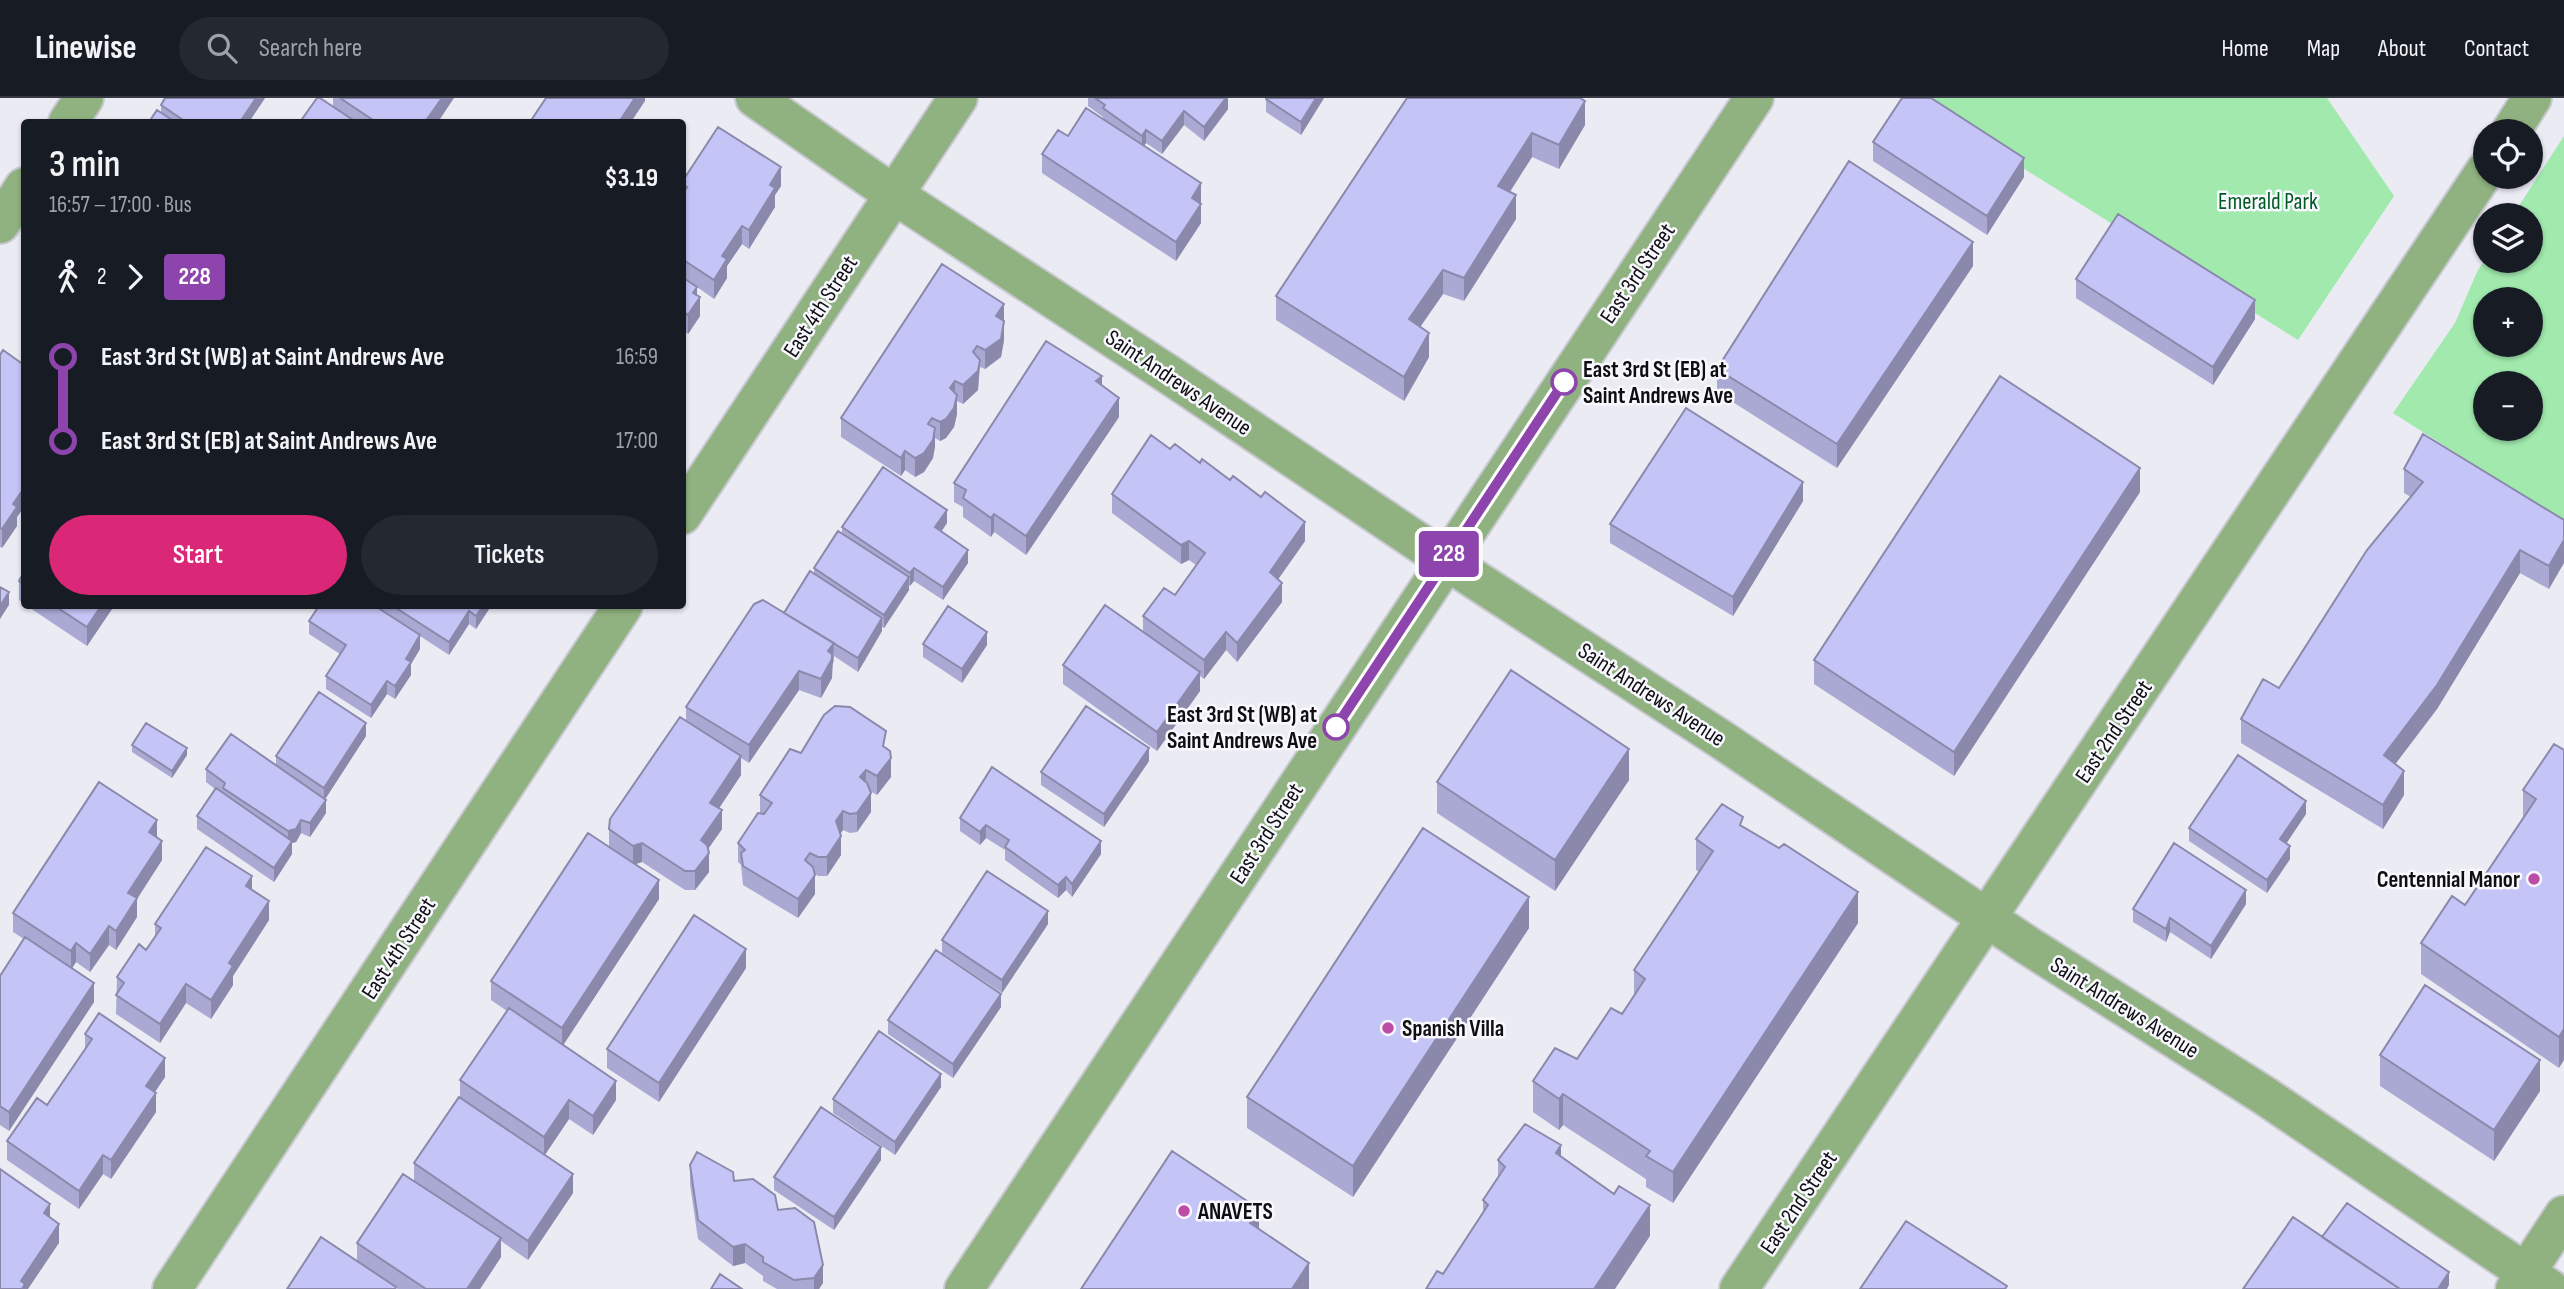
<!DOCTYPE html>
<meta charset="utf-8">
<style>
:root{--surface:#171b24;--page:#242831;--text:#f1f3f6;--muted:#9ea1a6;--line:#363941;--accent:#db2777}
body{margin:0;font-family:"Sofia Sans Condensed",sans-serif;background:var(--page);color:var(--text);height:100vh;display:flex;flex-direction:column;font-size:26px;white-space:nowrap}
*{box-sizing:border-box;margin:0}
p{font-size:23px;color:var(--muted)}
.icon{flex:none;width:38px;height:38px;fill:none;stroke:currentColor;stroke-width:2;stroke-linecap:round;stroke-linejoin:round}
.map{position:relative;flex:1;overflow:hidden}
.side{position:absolute;left:21px;top:21px;width:665px;height:490px;display:flex;flex-direction:column;background:var(--surface);border-radius:7px;box-shadow:0 2px 5px #0004}
.side>*{flex:none}
.badge{padding:0 14px;border-radius:5px;font-size:24px;line-height:46px}
.tools{position:absolute;left:2473px;top:21px;display:grid;gap:14px}
.tools a{display:grid;place-items:center;width:70px;height:70px;border-radius:50%;background:var(--surface);box-shadow:0 2px 5px #0004;font-size:35px}
.map>.badge{position:absolute;translate:-50% -50%;box-shadow:0 0 0 4px #fff}
.legs{display:flex;align-items:center;gap:10px;height:77px;padding:0 28px;font-size:23px}
.legs p{margin-inline-start:auto}
.summary{display:flex;align-items:center;justify-content:space-between;height:119px;padding:0 28px}
h1{font-size:38px;font-weight:600;line-height:52px}
.action{display:flex;gap:14px;margin-top:auto;padding:14px 28px}
.action a{flex:1;height:80px;border-radius:42px;background:var(--accent);color:#fff;font-size:28px;font-weight:600;line-height:80px;text-align:center}
.action a+a{background:var(--page);color:var(--text)}
ul{padding:0 28px;list-style:none}
li{display:flex;align-items:center;gap:24px;height:84px;font-size:26px}
li i{display:grid;place-items:center;width:10px;height:100%;margin:0 9px;background:currentColor}
li i::after{content:'';width:18px;height:18px;margin:-9px;border:5px solid;border-radius:50%;background:var(--surface)}
li p{margin-inline-start:auto}
li:first-child i{background:linear-gradient(#0000 50%,currentColor 0)}
li:last-child i{background:linear-gradient(currentColor 50%,#0000 0)}
header{display:flex;align-items:center;gap:42px;box-sizing:border-box;height:98px;padding:0 35px;background:var(--surface);border-bottom:2px solid var(--line)}
header strong{font-size:33px}
nav{display:flex;gap:38px;margin-inline-start:auto;font-size:24px}
.search{width:490px;height:63px;background:var(--page);display:flex;align-items:center;gap:18px;box-sizing:border-box;padding:0 24px;border-radius:38px;color:var(--muted);font-size:26px}
.map>svg:first-child{display:block}
.green{fill:#a1e9ad;fill-rule:evenodd}
.lines{fill:none;stroke-linecap:round;stroke-linejoin:round}
.minor-casing{stroke:#c8c8d0;stroke-width:42}
.tertiary-casing{stroke:#c8c8d0;stroke-width:42}
.minor{stroke:#90b280;stroke-width:38}
.tertiary{stroke:#90b280;stroke-width:38}
.wall{fill:#a9a9d4}
.shaded-wall{fill:#8a89ac}
.building{fill:#c5c4f6;stroke:#8a89ac;stroke-width:2}
.line-1-casing{stroke:#fff;stroke-width:16}
.line-1{stroke:#8e44ad;stroke-width:10}
.stop-1-dot{fill:#fff;stroke:#8e44ad;stroke-width:3.5}
.poi-dot{fill:#bd4ca7;stroke:#f8f8fe;stroke-width:2.5}
.labels{text-anchor:middle;stroke-width:5;stroke-linejoin:round;paint-order:stroke}
.park-label{font-size:23px;fill:#005b23;stroke:#f8f8fe}
.street-label{font-size:23px;fill:#0f0f12;stroke:#f8f8fe}
.stop-label{font-size:23px;font-weight:bold;fill:#0f0f12;stroke:#f8f8fe;text-anchor:start}
.poi-label{font-size:23px;font-weight:bold;fill:#0f0f12;stroke:#f8f8fe;text-anchor:start}
</style>
<header>
<strong>Linewise</strong>
<div class="search"><svg class="icon" aria-label="search" viewBox="0 0 24 24"><circle cx="10" cy="10" r="6"/><path d="M15 15l6 6"/></svg>Search here</div>
<nav><a>Home</a><a>Map</a><a>About</a><a>Contact</a></nav>
</header>
<div class="map">
<svg width="2564" height="1191" viewBox="0 0 2564 1191">
<rect width="100%" height="100%" fill="#ebebf4"/>
<path class="green" d="M1911,0H2327L2394,98L2298,242Z
M2564,38V424L2393,315L2455,225L2477,174L2485,161V163H2530V117H2513ZM2485,201H2530V247H2485ZM2485,285H2530V331H2485Z"/>
<g class="lines">
<defs>
<path id="minor" d="M755,0L893,96L1168,276L1445,462L1719,640L2027,847L2265,998L2550,1191
M68,24L84,0
M2511,33L2532,0
M0,126L24,89
M682,417L958,0
M172,1191L623,508
M1739,1191L2485,73
M2515,1191L2564,1117"/>
<path id="tertiary" d="M964,1191L1754,0"/>
</defs>
<use href="#minor" class="minor-casing"/>
<use href="#tertiary" class="tertiary-casing"/>
<use href="#minor" class="minor"/>
<use href="#tertiary" class="tertiary"/>
</g>
<path class="wall" d="M165,0H265L249,24H149L161,15V7Z
M333,0H340L438,24H300L333,9Z
M1088,0H1228V11L1204,43L1184,27L1162,56L1146,45L1144,48L1201,104L1200,106L1201,125L1176,163L1042,75V56L1068,38L1103,21V19L1088,8Z
M1266,0H1324L1301,37L1266,14Z
M1407,0L1585,27L1559,71L1532,59L1510,94L1516,121L1464,203L1443,196L1420,229L1429,259L1404,303L1276,222V198Z
M1873,44L2024,79L1987,137L1873,63Z
M682,84L781,88L775,97V109L749,151L742,146L727,168V180L714,201L697,189V197L700,218L688,236L683,232L682,233Z
M1973,168L1837,370L1717,294V271Z
M2076,181L2255,221L2213,287L2076,200Z
M1004,225V242L1001,259L985,271L980,269L978,292L963,306L957,303V316L954,329L946,340L940,343L935,340L933,360L924,374L915,379L905,372L901,378L841,339V320Z
M0,257L24,267V409L17,419V428L2,450L0,449Z
M1102,287L1119,319L1026,457L994,434L991,439L963,419V409L954,404V385Z
M1170,351L1305,443L1278,481L1282,504L1237,564L1226,552L1204,581L1200,578V593L1157,653L1063,586V567L1143,534V518L1175,497L1196,467L1189,462L1181,466L1112,415V396Z
M2404,371L2564,422L2549,491L2520,475L2437,611L2395,666L2404,697L2383,731L2241,645V621L2279,590L2411,399L2404,395Z
M2140,394L1954,678L1814,586V562Z
M1803,403L1733,518L1610,445V426Z
M947,425L942,433L968,465L943,502L914,483L909,488V492L884,530L882,529V533L858,574L834,558V564L832,566V580L821,600L799,592L749,665L741,660V677L719,710L722,731L708,751L709,774L695,792H685L642,764L635,766L659,801L563,947L616,1002L593,1037L569,1021L545,1057L573,1095L528,1162L501,1143V1159L480,1191H398L396,1190V1191L357,1164V1145L414,1083V1065L460,999V982L507,913L491,902V883L609,748V731L686,623V609L784,515L814,475V470L842,435V429Z
M24,474V506L19,502V483Z
M27,508H114L87,548Z
M319,508H491L476,531L469,526L449,557L420,538V551L411,566V577L395,601L387,596L371,620L326,591V578L340,556L309,536V523Z
M923,546L987,547L962,585L923,559Z
M366,638L325,701L326,715L310,739L301,735L296,744L292,745V756L274,784L197,731V718L215,691L206,684V671L276,667V658Z
M132,647L187,657L172,680L132,654Z
M886,649L891,679L877,697L870,693L871,714L857,734L850,735L843,732L840,736L841,757L827,778H818L815,776V796L798,820L743,787L741,767L738,764V745L760,716V697L801,655Z
M2564,652L2559,970L2421,876V845L2465,807L2523,721V692Z
M1149,663L1104,729L1041,687V674Z
M1629,682L1555,793L1437,715V684Z
M2306,716L2286,745L2290,761L2267,795L2189,743V730Z
M960,720L1101,756L1072,799L1066,792L1058,800L1005,762V752L986,740L980,747L960,733Z
M1743,729L1858,825L1673,1105L1646,1089V1081L1563,1027L1559,1032L1533,1014V983L1577,961L1622,916L1634,897V872L1699,774L1696,772V741Z
M157,740L162,762L137,801V819L116,852L109,847L90,874L76,864L72,870L94,904L9,1033L0,1027V878L24,841L13,834V815Z
M252,792L269,822L233,878V887L211,921L186,905L160,945L116,916L117,879L146,852L155,839V826Z
M2246,806L2211,861L2170,834L2166,844L2133,824V811Z
M1048,826L1002,895L942,855V842Z
M1529,830L1353,1099L1247,1030V999Z
M746,870L659,1004L607,970V951Z
M1001,909L953,980L888,936V922Z
M85,936L165,979L155,994L156,1014L111,1081L103,1076L79,1111L7,1062V1043L47,1007L85,952Z
M2380,957L2540,993L2494,1063L2380,988Z
M941,989L895,1057L833,1015V1001Z
M1561,1058L1650,1138L1483,1115V1102L1498,1079V1062Z
M881,1062L834,1132L774,1092V1079Z
M690,1067L734,1083L778,1112L823,1185L819,1191H777L763,1183V1178L745,1165L733,1168L698,1141L690,1086Z"/>
<path class="shaded-wall" d="M256,0H265L249,24H240Z
M442,0H454L438,24H425Z
M635,0H645V3L631,24H619Z
M1226,0H1228V11L1204,43V29Z
M1316,0H1324L1301,37V24Z
M1585,3V27L1559,71V47Z
M1184,13V27L1162,56V43Z
M1146,32V45L1142,51V38Z
M1532,35V59L1498,112V88Z
M2024,60V79L1987,137V118Z
M781,69V88L775,97V109L749,151V132L770,87Z
M1201,85V104L1192,119V100Z
M1516,97V121L1464,203V180Z
M1201,106V125L1176,163V144Z
M742,128V146L727,168V180L714,201V182L722,158Z
M1973,144V168L1837,370V346Z
M1443,172V196L1409,245V221Z
M697,189V204L700,199V218L688,236V217L693,195Z
M2255,202V221L2213,287V269Z
M1004,206V242L1001,259L985,271V252L996,218Z
M1429,235V259L1404,303V279Z
M980,262L978,292L963,306V287Z
M1102,278V297L1096,283Z
M955,283V302L950,290Z
M957,297V316L954,329L946,340L940,343V324Z
M1119,300V319L1026,457V438Z
M935,330V349L933,360L924,374L915,379V360Z
M905,353V372L901,378V360Z
M2140,370V394L1954,678V654Z
M24,379V409L17,419V428L2,450V431Z
M1803,384V403L1733,518V499Z
M947,412V425L935,442V429Z
M994,416V434L991,439V420Z
M1305,424V443L1270,493V474Z
M2564,442V465L2549,491V468Z
M1189,443V462L1181,466V447Z
M968,452V465L943,502V489Z
M2520,452V475L2437,611L2384,681V657Z
M914,470V483L910,488V475Z
M909,479V492L884,530V517Z
M1282,485V504L1237,564V545Z
M9,494V507L0,521V508Z
M101,508H114L87,548V529Z
M483,508H491L476,531V518Z
M469,513V526L449,557V544Z
M882,520V533L858,574V560Z
M987,534V547L962,585V571Z
M1226,534V552L1204,581V562Z
M420,537V551L411,566V577L395,601V588L406,561Z
M834,545L832,580L821,600V581L828,553Z
M799,573V592L749,665V647Z
M1200,574V593L1157,653V634Z
M387,583V596L371,620V607Z
M366,625V638L324,703V690Z
M187,650V657L172,680V673Z
M1149,650V663L1104,729V716Z
M1629,651V682L1555,793V762Z
M741,658V677L710,724V705Z
M891,660V679L877,697V678Z
M866,672V691L860,679Z
M2404,673V697L2383,731V707Z
M871,695V714L857,734V715Z
M326,702V715L310,739V725Z
M2306,703V716L2280,755V741Z
M722,712V731L701,761V742Z
M843,713V732L836,742V723Z
M157,722V741L149,734Z
M301,722V735L296,744L292,745V756L274,784V770L288,746V733Z
M986,727V740L980,747V734Z
M841,738V757L827,778V759Z
M162,743V762L137,801V819L116,852V833L128,795Z
M1101,743V756L1072,799V786Z
M642,745V764L633,767V748Z
M2290,748V761L2267,795V782Z
M709,755V774L695,792V773Z
M815,777V796L798,820V801Z
M252,778V797L246,788Z
M1066,779V792L1058,800V787Z
M659,782V801L562,949V930Z
M2246,792V806L2211,861V848Z
M1858,794V825L1673,1105V1074Z
M1529,799V830L1353,1099V1068Z
M269,803V822L233,878V887L211,921V902L229,865Z
M1048,813V826L1002,895V882Z
M2170,820V834L2166,844V831Z
M109,828V847L90,874V856Z
M76,845V864L71,872V853Z
M746,851V870L659,1004V985Z
M94,885V904L9,1033V1014Z
M186,886V905L160,945V926Z
M1001,896V909L953,980V966Z
M2564,931V962L2559,970V939Z
M165,960V979L146,1007V988Z
M2540,962V993L2494,1063V1032Z
M941,976V989L895,1057V1044Z
M616,983V1002L593,1037V1018Z
M156,995V1014L111,1081V1062Z
M1563,996V1027L1559,1032V1001Z
M569,1002V1021L544,1058V1039Z
M1561,1047V1078L1556,1055Z
M881,1049V1062L834,1132V1119Z
M103,1057V1076L79,1111V1093Z
M573,1076V1095L528,1162V1143Z
M50,1106V1125L44,1115Z
M1650,1107V1138L1615,1191H1594Z
M1259,1111V1142L1250,1125Z
M59,1126V1145L28,1191H21V1183Z
M501,1140V1159L480,1191H467Z
M745,1146V1165L733,1168V1149Z
M1309,1165V1191H1292Z
M823,1167V1185L819,1191H814V1180Z
M2449,1174V1187L2447,1191H2438Z"/>
<path class="building" d="M165,0H256L240,24H186L161,7Z
M317,0H320L356,24H300Z
M340,0H442L425,24H376Z
M546,0H635L619,24H530Z
M1095,0H1226L1204,29L1184,13L1162,43L1146,32L1142,38L1103,10L1105,7Z
M1266,0H1316L1301,24L1266,1Z
M1407,0H1580L1585,3L1559,47L1532,35L1498,88L1516,97L1464,180L1443,172L1409,221L1429,235L1404,279L1276,198Z
M1902,0H1931L2024,60L1987,118L1873,44Z
M1086,10L1201,85L1192,100L1201,106L1176,144L1042,56L1058,32L1068,38Z
M157,12L175,24H149Z
M718,29L781,69L770,87L775,90L749,132L742,128L722,158L727,161L714,182L682,161V97L687,89L682,86V84Z
M1849,63L1973,144L1837,346L1717,271Z
M2118,116L2255,202L2213,269L2076,181Z
M942,166L1004,206L996,218L1004,223L1001,241L985,252L977,248L973,254L980,262L978,273L963,287L955,283L950,290L957,297L954,310L946,321L940,324L932,320L928,326L935,330L933,342L924,355L915,360L905,353L901,360L841,320Z
M682,179L697,189L693,195L700,199L688,217L683,213L682,215Z
M1046,243L1102,278L1096,283L1119,300L1026,438L994,416L991,420L963,400L966,392L954,385Z
M3,252L24,267V390L13,406L17,409L2,431L0,430V257Z
M2000,278L2140,370L1954,654L1814,562Z
M1686,310L1803,384L1733,499L1610,426Z
M2423,336L2564,422V442L2549,468L2520,452L2437,587L2384,657L2404,673L2383,707L2241,621L2263,581L2279,590L2367,452L2423,384L2404,371Z
M1151,337L1170,351L1175,346L1200,365L1202,361L1230,382L1233,378L1261,399L1265,394L1305,424L1270,474L1282,485L1237,545L1226,534L1204,562L1143,518L1164,490L1175,497L1205,455L1189,443L1181,447L1112,396Z
M883,369L947,412L935,429L968,452L943,489L914,470L910,475L842,429Z
M838,433L909,479L884,517L814,470Z
M810,473L882,520L858,560L784,515Z
M24,474V487L19,483Z
M0,489L9,494L0,508Z
M763,502L834,545L828,553L832,556V561L821,581L799,573L749,647L686,609L754,506Z
M1105,507L1200,574L1157,634L1063,567Z
M55,508H101L87,529Z
M319,508H375L420,537L406,561L411,564L395,588L387,583L371,607L326,578L346,547L309,523Z
M393,508H483L476,518L469,513L449,544Z
M948,508L987,534L962,571L923,546Z
M1511,572L1629,651L1555,762L1437,684Z
M319,594L366,625L324,690L276,658Z
M835,608L850,609L886,633L883,648L890,653L891,660L877,678L866,672L860,679L867,685L871,695L857,715L850,716L843,713L836,723L841,738L827,759H818L810,755L805,762L813,769L815,777L798,801L743,768L741,755L745,752L738,745L758,715L764,716L772,705L760,697L790,651L801,655L824,617Z
M1086,608L1149,650L1104,716L1041,674Z
M680,619L741,658L710,705L722,712L701,742L707,747L709,755L695,773H685L642,745L633,748L609,731L610,721Z
M146,625L187,650L172,673L132,647Z
M231,636L326,702L310,725L301,722L296,731L288,733L223,690L225,685L206,671Z
M2554,646L2564,652V931L2559,939L2421,845L2452,798L2465,807L2536,701L2523,692Z
M2238,657L2306,703L2280,741L2290,748L2267,782L2189,730Z
M992,669L1101,743L1072,786L1066,779L1058,787L1005,749L1009,742L986,727L980,734L960,720Z
M99,684L157,722L149,734L162,743L128,795L137,800L116,833L109,828L90,856L76,845L71,853L13,815Z
M216,690L292,743L274,770L197,718Z
M1722,706L1743,719L1740,727L1779,750L1784,746L1858,794L1673,1074L1646,1058L1650,1053L1563,996L1559,1001L1533,983L1555,950L1577,961L1611,910L1622,916L1645,881L1634,872L1713,753L1696,741Z
M1423,730L1529,799L1353,1068L1247,999Z
M588,735L659,782L562,930L491,883Z
M2174,745L2246,792L2211,848L2170,820L2166,831L2133,811Z
M206,749L252,778L246,788L269,803L229,865L233,868L211,902L186,886L160,926L116,897L124,885L117,879L139,846L146,852L161,830L155,826Z
M987,773L1048,813L1002,882L942,842Z
M694,817L746,851L659,985L607,951Z
M25,839L94,885L9,1014L0,1008V878Z
M936,852L1001,896L953,966L888,922Z
M2425,887L2540,962L2494,1032L2380,957Z
M509,910L616,983L593,1018L569,1002L544,1039L460,982Z
M99,915L165,960L146,988L156,995L111,1062L103,1057L79,1093L7,1043L37,1000L47,1007L92,941L85,936Z
M879,933L941,976L895,1044L833,1001Z
M459,999L573,1076L528,1143L414,1065Z
M821,1009L881,1049L834,1119L774,1079Z
M1525,1026L1561,1047L1556,1055L1614,1096L1619,1088L1650,1107L1594,1191H1426L1437,1173L1443,1176L1488,1107L1483,1102L1505,1069L1498,1062Z
M1172,1053L1259,1111L1250,1125L1309,1165L1292,1191H1081Z
M697,1054L733,1074L734,1083L753,1081L775,1097L778,1112L795,1110L814,1124L823,1167L814,1180L794,1182L763,1164V1159L745,1146L733,1149L698,1122L690,1067Z
M0,1071L50,1106L44,1115L59,1126L21,1183L25,1186L22,1191H0Z
M403,1076L501,1140L467,1191H426L357,1145Z
M2347,1105L2449,1174L2438,1191H2400L2322,1139Z
M2293,1119L2400,1191H2243Z
M1906,1123L2007,1188L2005,1191H1860Z
M321,1139L396,1189L395,1191H287Z
M720,1176L742,1191H711Z"/>
<g class="lines">
<defs>
<path id="line-1" d="M1336,629L1564,284"/>
</defs>
<use href="#line-1" class="line-1-casing"/>
<use href="#line-1" class="line-1"/>
</g>
<g class="stop-1-dot">
<circle cx="1564" cy="284" r="12"/>
<circle cx="1336" cy="629" r="12"/>
</g>
<g class="poi-dot">
<circle cx="2534" cy="781" r="7"/>
<circle cx="1388" cy="930" r="7"/>
<circle cx="1184" cy="1113" r="7"/>
</g>
<g class="labels">
<g class="park-label">
<text x="2268" y="111">Emerald Park</text>
</g>
<g class="street-label">
<text transform="translate(1637 175) rotate(-56)" y="8">East 3rd Street</text>
<text transform="translate(820 208) rotate(-57)" y="8">East 4th Street</text>
<text transform="translate(1179 284) rotate(34)" y="8">Saint Andrews Avenue</text>
<text transform="translate(1652 596) rotate(33)" y="8">Saint Andrews Avenue</text>
<text transform="translate(2113 633) rotate(-56)" y="8">East 2nd Street</text>
<text transform="translate(1266 735) rotate(-57)" y="8">East 3rd Street</text>
<text transform="translate(398 850) rotate(-57)" y="8">East 4th Street</text>
<text transform="translate(2125 909) rotate(32)" y="8">Saint Andrews Avenue</text>
<text transform="translate(1798 1104) rotate(-56)" y="8">East 2nd Street</text>
</g>
<g class="stop-label">
<text x="1583" y="279">East 3rd St (EB) at<tspan x="1583" dy="26">Saint Andrews Ave</tspan></text>
<text x="1317" y="624" text-anchor="end">East 3rd St (WB) at<tspan x="1317" dy="26">Saint Andrews Ave</tspan></text>
</g>
<g class="poi-label">
<text x="2520" y="789" text-anchor="end">Centennial Manor</text>
<text x="1402" y="938">Spanish Villa</text>
<text x="1198" y="1121">ANAVETS</text>
</g>
</g>
</svg>
<div class="tools">
<a><svg class="icon" aria-label="locate" viewBox="0 0 24 24"><circle cx="12" cy="12" r="6"/><path d="M12 2v4M12 18v4M2 12h4M18 12h4"/></svg></a>
<a><svg class="icon" aria-label="layers" viewBox="0 0 24 24"><path d="M12 4l9 5-9 5-9-5zM3 14l9 5 9-5"/></svg></a>
<a>+</a>
<a>−</a>
</div>
<b class="badge" style="left:1449px;top:456px;background:#8e44ad;color:#fff">228</b>
<section class="side">
<div class="summary"><div><h1>3 min</h1><p>16:57 – 17:00 · Bus</p></div><b>$3.19</b></div>
<div class="legs"><svg class="icon" aria-label="walk" viewBox="0 0 24 24"><circle cx="13" cy="4" r="2"/><path d="M13 8l-2 6 4 7M11 14l-3 7M7 12l3-4h3l4 4"/></svg>2<svg class="icon" aria-label="forward" viewBox="0 0 24 24"><path d="M9 5l7 7-7 7"/></svg><b class="badge" style="background:#8e44ad;color:#fff">228</b></div>
<ul>
<li><i style="color:#8e44ad"></i><b>East 3rd St (WB) at Saint Andrews Ave</b><p>16:59</p></li>
<li><i style="color:#8e44ad"></i><b>East 3rd St (EB) at Saint Andrews Ave</b><p>17:00</p></li>
</ul>
<div class="action"><a>Start</a><a>Tickets</a></div>
</section>
</div>
